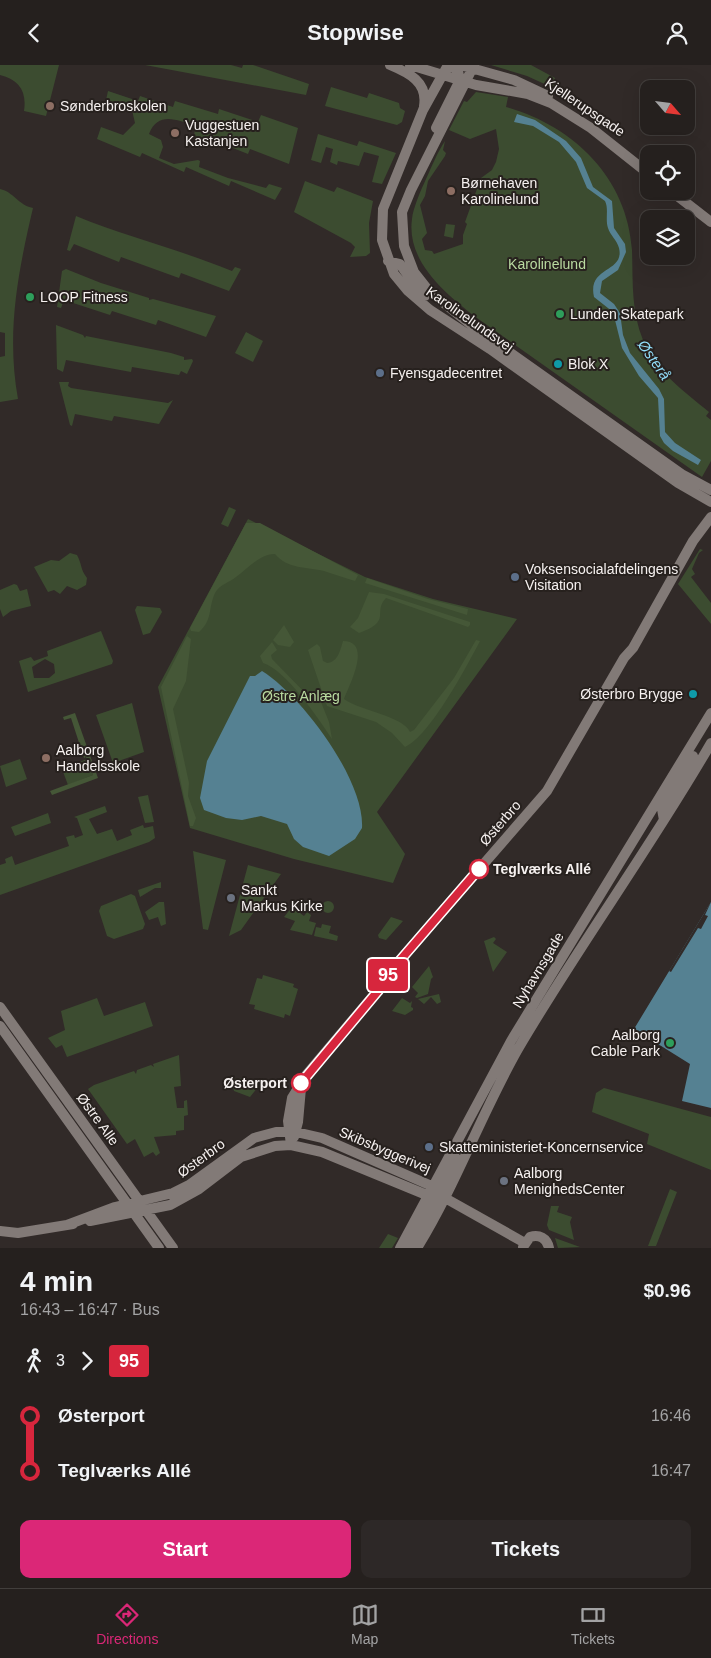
<!DOCTYPE html>
<meta charset="utf-8">
<style>
:root{--surface:#25201e;--page:#2d2827;--text:#f1f3f6;--muted:#a3a3a4;--line:#423e3c;--accent:#db2777}
body{margin:0;font-family:Arial,sans-serif;background:var(--page);color:var(--text);height:100vh;display:flex;flex-direction:column;font-size:19px;white-space:nowrap}
*{box-sizing:border-box;margin:0}
p{font-size:16px;color:var(--muted)}
.icon{flex:none;width:28px;height:28px;fill:none;stroke:currentColor;stroke-width:2;stroke-linecap:round;stroke-linejoin:round}
.map{position:relative;height:1183px;overflow:hidden}
.details{display:flex;flex-direction:column;background:var(--surface);flex:1}
.details>*{flex:none}
.badge{padding:0 10px;border-radius:4px;font-size:18px;line-height:32px}
.needle{width:32px;rotate:118deg}
.controls{position:absolute;left:640px;top:15px;display:grid;gap:10px}
.controls a{display:grid;place-items:center;width:55px;height:55px;border-radius:10px;background:var(--surface);box-shadow:0 5px 20px #0002,0 0 0 1px var(--line);font-size:25px}
.map>.badge{position:absolute;translate:-50% -50%;box-shadow:0 0 0 2px #fff}
.legs{display:flex;align-items:center;gap:8px;height:55px;padding:0 20px;font-size:16px}
.legs p{margin-inline-start:auto}
.overview{display:flex;align-items:center;justify-content:space-between;height:85px;padding:0 20px}
h1{font-size:28px;font-weight:800;line-height:38px}
.action{display:flex;gap:10px;margin-top:auto;padding:10px 20px}
.action a{flex:1;height:58px;border-radius:10px;background:var(--accent);color:#fff;font-size:20px;font-weight:800;line-height:58px;text-align:center}
.action a+a{background:var(--page);color:var(--text)}
ul{padding:0 20px;list-style:none}
li{display:flex;align-items:center;gap:18px;height:55px;font-size:19px}
li i{display:grid;place-items:center;width:8px;height:100%;margin:0 6px;background:currentColor}
li i::after{content:'';width:12px;height:12px;margin:-6px;border:4px solid;border-radius:50%;background:var(--surface)}
li p{margin-inline-start:auto}
li:first-child i{background:linear-gradient(#0000 50%,currentColor 0)}
li:last-child i{background:linear-gradient(currentColor 50%,#0000 0)}
header{display:flex;justify-content:space-between;align-items:center;height:65px;padding:0 20px;background:var(--surface);font-size:22px;font-weight:800}
.tab-bar{display:flex;justify-content:space-around;align-items:center;height:70px;border-top:1px solid var(--line);background:var(--surface);font-size:14px;color:var(--muted)}
.tab-bar a{display:grid;justify-items:center;gap:2px}
.tab-bar .active{color:var(--accent)}
.map>svg:first-child{display:block}
.green{fill:#3c4c30;fill-rule:evenodd}
.forest{fill:#455737}
.water{fill:#558192}
.pier{fill:#312a28}
.lines{fill:none;stroke-linecap:round;stroke-linejoin:round}
.secondary{stroke:#827a77;stroke-width:10}
.line-1-casing{stroke:#fff;stroke-width:11}
.line-1{stroke:#d7263d;stroke-width:8}
.education-dot{fill:#8d6e63;stroke:#27211e;stroke-width:2}
.leisure-dot{fill:#2e9e5b;stroke:#27211e;stroke-width:2}
.culture-dot{fill:#0f9aa8;stroke:#27211e;stroke-width:2}
.service-dot{fill:#5c6f8a;stroke:#27211e;stroke-width:2}
.stop-1-dot{fill:#fff;stroke:#d7263d;stroke-width:2.5}
.worship-dot{fill:#6b7280;stroke:#27211e;stroke-width:2}
.labels{text-anchor:middle;stroke-width:4;stroke-linejoin:round;paint-order:stroke}
.poi-label{font-size:14px;fill:#f6f1f0;stroke:#27211e;text-anchor:start}
.street-label{font-size:14px;fill:#f6f1f0;stroke:#27211e}
.park-label{font-size:14px;fill:#b9daa0;stroke:#27211e}
.stop-label{font-size:14px;font-weight:bold;fill:#f6f1f0;stroke:#27211e;text-anchor:start}
.water-label{font-size:15px;font-style:italic;fill:#93dffc;stroke:#27211e}
</style>
<header><svg class="icon" aria-label="back" viewBox="0 0 24 24"><path d="M15 5l-7 7 7 7"/></svg>Stopwise<svg class="icon" aria-label="person" viewBox="0 0 24 24"><circle cx="12" cy="8" r="4"/><path d="M4 21q1-7 8-7t8 7"/></svg></header>
<div class="map">
<svg width="711" height="1183" viewBox="0 0 711 1183">
<rect width="100%" height="100%" fill="#312a28"/>
<path class="green" d="M0,0H59L46,51L24,46C27,26 19,15 0,10Z
M145,0H231L242,3L243,0H253L309,19L306,30Z
M491,0H531L555,13L554,17L562,22L560,26L527,11Z
M331,22L367,33L369,28L399,38L400,43L405,46L402,57L397,60L325,41Z
M108,26L138,36L140,31L173,42L175,36L218,49L219,44L258,57L261,50L298,63L289,99L250,84L248,89L205,72L200,76L194,73L195,61C177,55 158,46 149,69L161,75L163,82L159,93L174,99L198,95L200,96L199,102L228,113L266,123L269,119L282,123L275,135L231,116L229,121L186,102L184,107L142,88L140,92L97,74L101,62L123,70L135,58L132,45L128,42L106,35Z
M476,27L508,32L506,42C573,61 627,112 632,185C633,216 631,246 643,275C655,306 684,326 709,347L706,351L711,355V396L702,412L477,253C447,230 406,197 412,154C413,143 421,125 426,114C432,101 437,88 445,76L443,85L446,88L445,91L428,116L425,131L420,140L427,168L422,174L425,185L432,186L434,189L463,179V170L467,159L465,157L481,113L492,105L496,97L499,84L496,64L470,74L449,65L464,36L467,37Z
M318,69L357,81L359,76L396,88L382,119L372,117L379,91L364,87L359,101L338,96L337,100L330,97L333,84L326,82L321,98L311,95Z
M305,116L334,127L337,122L373,136L369,158L370,188L366,191L350,192L355,182L351,178L294,147Z
M0,124C14,127 18,140 33,143C18,207 6,268 18,334L0,337V292L5,291V268L0,267Z
M76,151C127,172 181,185 232,206L235,202L241,204L229,226L181,208L179,213L121,192L119,197L74,179L70,186L67,185Z
M446,159L455,160L453,173L444,171Z
M66,204L101,218L149,233V235L153,234L216,251L206,272L158,255L156,260L112,246L110,250L64,235L61,243L57,242L62,206Z
M56,260L83,270L85,273L86,271L171,288L184,292V295L192,294L193,296L187,309L181,306L179,310L132,302L131,307L66,295L63,307L57,304Z
M246,267L263,276L253,297L235,288Z
M59,317H69L68,321L71,323L168,338L173,335L159,359L114,351L112,356L75,349L72,361L70,360Z
M229,442L236,445L228,462L221,459Z
M248,454L365,512L433,534L517,554L377,747L405,789L393,818L294,794L190,763L158,622Z
M700,484L703,485L699,488L692,504L695,509L691,512L711,538V559L678,519Z
M70,488L77,490C82,499 80,504 87,513L86,520L77,525L67,521L60,529L54,525L48,527L34,502L51,495L59,496Z
M14,519L17,520L20,526L27,524L31,541L11,546L3,552L0,544V525Z
M137,541L160,543L162,547L150,568L143,570L135,545Z
M101,566L113,596L112,599L28,627L19,596L31,592L34,596L48,591L47,586ZM45,594L54,599L55,608L49,613H34L32,602Z
M132,638L144,687L113,698L96,650Z
M20,694L27,714L6,722L0,701Z
M87,694L93,710L68,720L62,704Z
M148,730L154,757L145,758L138,732Z
M105,741L107,747L89,754L97,769L112,764L117,776L132,770L130,765L143,760L144,763L153,761L155,773L149,777L0,830V800L6,798L5,794L12,791L15,800L69,781L66,772L74,770L75,773L83,770L77,753L74,752Z
M48,748L51,758L15,771L11,762Z
M193,786L226,795L208,865L203,864Z
M248,800L281,809L241,865L229,871Z
M161,817V823H155L140,832L138,825Z
M131,829L135,831L145,859L143,864L114,874L107,871L99,846L101,841Z
M322 842a6 6 0 1 1 12 0a6 6 0 1 1-12 0Z
M159,837H164L166,859L161,861L158,852L149,855L145,847Z
M292,842L304,851L307,847L311,850L309,856L316,858L312,870L290,865L295,856L284,852Z
M391,852L403,856L386,875L379,873L378,870Z
M322,859L331,861L329,868L338,871L337,876L314,871L316,862L321,863Z
M494,872L496,874L493,878L507,887L493,907L484,876Z
M429,901L433,912L431,914L428,929L417,933L415,932L418,928L412,922Z
M263,910L294,919L293,922L298,924L290,951L285,949L284,953L254,944L255,940L249,939L257,913L262,914Z
M439,929L441,937L437,939L431,932L424,939L418,934Z
M97,933L104,951L145,937L153,961L67,992L62,980L56,983L48,973L65,965L61,946Z
M402,933L410,938L412,936L411,942L413,943V945L405,950L392,946Z
M179,990L181,1021L174,1022L177,1043H184V1036L187,1035L188,1050L184,1051V1065L176,1066V1070L154,1072L160,1088L156,1091L153,1087L144,1092L135,1074L127,1079L88,1024L94,1020L134,1006L136,1009L137,1005L151,1000L154,1002L153,999Z
M242,1013L244,1020L248,1022L252,1016L258,1022L250,1032L234,1026L231,1014Z
M604,1023L711,1052V1105L647,1079L649,1069L592,1047L596,1028Z
M670,1124L677,1127L656,1181H648Z
M551,1141H559L557,1147L572,1152L570,1157L574,1175L549,1165L547,1160Z
M388,1169L398,1173L392,1183H379Z
M555,1173L580,1182L558,1183Z"/>
<path class="forest" d="M246,458H260L358,510L355,516C344,513 334,509 324,506C307,502 287,504 275,489C261,488 247,504 236,512C229,518 220,519 215,528C208,543 213,555 199,567L191,566L190,563Z
M367,513L428,534L468,544L467,550L365,518Z
M369,527L384,529L470,557V560L468,562L386,533C372,548 393,556 359,568L350,562L358,553Z
M284,560L294,577L290,582L278,580L273,575Z
M187,571L191,574L186,616L173,644L189,718L188,731L196,753L193,761H190L161,622Z
M476,575L480,576C467,601 430,671 405,682L392,668L376,657L327,641L308,585L317,579L320,582L323,596L327,598C338,597 340,586 343,576C373,576 349,621 344,634C361,646 403,651 410,667L414,665L454,613Z
M272,577L277,585L271,590L272,594L312,635L319,632L329,657L332,674C318,653 286,605 263,598L260,591Z
M75,648L98,713L52,730L50,726L93,710L86,692L84,693L71,653L64,655L63,652Z"/>
<path class="water" d="M517,49L535,55L566,76L581,93L593,122L612,136L614,163L625,179L626,187L618,205L602,216L600,228L614,239L620,248L623,270L630,288L659,324L664,334L665,367L675,378L701,395L698,400L673,386L664,378L660,371L658,333L639,311L622,283L613,247L594,232C587,201 625,208 619,183C617,175 610,170 608,163C605,154 609,144 605,136L587,123L576,97L559,77L533,61L514,57Z
M262,606C301,630 365,715 362,763L355,774L329,791L303,782L294,774L287,759L261,751L242,755L226,753L204,745L200,733L207,696L250,611H255Z
M711,837V1043L682,1036L690,999L634,964Z"/>
<path class="pier" d="M711,837L705,850L708,851L701,864L698,863L671,907L669,906Z"/>
<g class="lines">
<path class="secondary" d="M390,0C409,8 428,17 424,41
M410,0L476,20L528,29L551,38L591,63L649,109
M448,0L423,45L383,144L382,175L394,209L408,226L430,245L490,284L678,418L711,437
M460,0L514,15L548,31
M474,0L411,125L402,147L404,181L414,207L429,226L474,262L683,410L711,425
M436,63L460,15L458,6L451,0
M671,126L711,157
M388,196L400,199L416,222L425,231
M664,755L662,744L665,737L693,691
M0,942L173,1183
M0,961L159,1183
M294,1072L298,1057L301,1023
M291,1080L288,1056L292,1033L307,1009L378,925L396,900L547,726L624,593L633,583L693,476L711,452
M444,1132L442,1121L456,1093
M90,1156L170,1140L199,1124L241,1092L275,1081L291,1080L322,1087L434,1133
M67,1160L115,1142L173,1128L189,1120L254,1073L276,1067H296L322,1073L434,1122L445,1133L525,1178
M0,1166L18,1168L73,1159
M523,1182L530,1172C539,1169 547,1173 549,1183
M400,1183L511,976L711,648
M409,1183L431,1144L436,1127
M417,1183C456,1120 481,1049 518,984C579,880 651,782 711,678"/>
</g>
<g class="lines">
<defs>
<path id="line-1" d="M301,1018L378,926L396,900L479,804"/>
</defs>
<use href="#line-1" class="line-1-casing"/>
<use href="#line-1" class="line-1"/>
</g>
<g class="education-dot">
<circle cx="50" cy="41" r="5"/>
<circle cx="175" cy="68" r="5"/>
<circle cx="451" cy="126" r="5"/>
<circle cx="46" cy="693" r="5"/>
</g>
<g class="leisure-dot">
<circle cx="30" cy="232" r="5"/>
<circle cx="560" cy="249" r="5"/>
<circle cx="670" cy="978" r="5"/>
</g>
<g class="culture-dot">
<circle cx="558" cy="299" r="5"/>
<circle cx="693" cy="629" r="5"/>
</g>
<g class="service-dot">
<circle cx="380" cy="308" r="5"/>
<circle cx="515" cy="512" r="5"/>
<circle cx="429" cy="1082" r="5"/>
</g>
<g class="stop-1-dot">
<circle cx="479" cy="804" r="9"/>
<circle cx="301" cy="1018" r="9"/>
</g>
<g class="worship-dot">
<circle cx="231" cy="833" r="5"/>
<circle cx="504" cy="1116" r="5"/>
</g>
<g class="labels">
<g class="poi-label">
<text x="60" y="46">Sønderbroskolen</text>
<text x="185" y="65">Vuggestuen<tspan x="185" dy="16">Kastanjen</tspan></text>
<text x="461" y="123">Børnehaven<tspan x="461" dy="16">Karolinelund</tspan></text>
<text x="40" y="237">LOOP Fitness</text>
<text x="570" y="254">Lunden Skatepark</text>
<text x="568" y="304">Blok X</text>
<text x="390" y="313">Fyensgadecentret</text>
<text x="525" y="509">Voksensocialafdelingens<tspan x="525" dy="16">Visitation</tspan></text>
<text x="683" y="634" text-anchor="end">Østerbro Brygge</text>
<text x="56" y="690">Aalborg<tspan x="56" dy="16">Handelsskole</tspan></text>
<text x="241" y="830">Sankt<tspan x="241" dy="16">Markus Kirke</tspan></text>
<text x="660" y="975" text-anchor="end">Aalborg<tspan x="660" dy="16">Cable Park</tspan></text>
<text x="439" y="1087">Skatteministeriet-Koncernservice</text>
<text x="514" y="1113">Aalborg<tspan x="514" dy="16">MenighedsCenter</tspan></text>
</g>
<g class="street-label">
<text transform="translate(585 42) rotate(34)" y="5">Kjellerupsgade</text>
<text transform="translate(470 254) rotate(35)" y="5">Karolinelundsvej</text>
<text transform="translate(500 758) rotate(-49)" y="5">Østerbro</text>
<text transform="translate(538 905) rotate(-59)" y="5">Nyhavnsgade</text>
<text transform="translate(98 1054) rotate(54)" y="5">Østre Alle</text>
<text transform="translate(385 1085) rotate(23)" y="5">Skibsbyggerivej</text>
<text transform="translate(201 1093) rotate(-36)" y="5">Østerbro</text>
</g>
<g class="park-label">
<text x="547" y="204">Karolinelund</text>
<text x="301" y="636">Østre Anlæg</text>
</g>
<g class="stop-label">
<text x="493" y="809">Teglværks Allé</text>
<text x="287" y="1023" text-anchor="end">Østerport</text>
</g>
<g class="water-label">
<text transform="translate(654 295) rotate(55)" y="5">Østerå</text>
</g>
</g>
</svg>
<div class="controls">
<a><svg class="needle" viewBox="-14 -14 28 28"><path d="M0-13l5 13h-10z" fill="#e53935"/><path d="M0 13l5-13h-10z" fill="#a3a3a4"/></svg></a>
<a><svg class="icon" aria-label="locate" viewBox="0 0 24 24"><circle cx="12" cy="12" r="6"/><path d="M12 2v4M12 18v4M2 12h4M18 12h4"/></svg></a>
<a><svg class="icon" aria-label="layers" viewBox="0 0 24 24"><path d="M12 4l9 5-9 5-9-5zM3 14l9 5 9-5"/></svg></a>
</div>
<b class="badge" style="left:388px;top:910px;background:#d7263d;color:#fff">95</b>
</div>
<section class="details">
<div class="overview"><div><h1>4 min</h1><p>16:43 – 16:47 · Bus</p></div><b>$0.96</b></div>
<div class="legs"><svg class="icon" aria-label="walk" viewBox="0 0 24 24"><circle cx="13" cy="4" r="2"/><path d="M13 8l-2 6 4 7M11 14l-3 7M7 12l3-4h3l4 4"/></svg>3<svg class="icon" aria-label="forward" viewBox="0 0 24 24"><path d="M9 5l7 7-7 7"/></svg><b class="badge" style="background:#d7263d;color:#fff">95</b></div>
<ul>
<li><i style="color:#d7263d"></i><b>Østerport</b><p>16:46</p></li>
<li><i style="color:#d7263d"></i><b>Teglværks Allé</b><p>16:47</p></li>
</ul>
<div class="action"><a>Start</a><a>Tickets</a></div>
</section>
<nav class="tab-bar">
<a class="active"><svg class="icon" aria-label="directions" viewBox="0 0 24 24"><path d="M12 3l9 9-9 9-9-9zM9 14v-3h6M13 9l2 2-2 2"/></svg>Directions</a>
<a><svg class="icon" aria-label="map" viewBox="0 0 24 24"><path d="M3 6l6-2 6 2 6-2v14l-6 2-6-2-6 2zM9 4v14M15 6v14"/></svg>Map</a>
<a><svg class="icon" aria-label="tickets" viewBox="0 0 24 24"><path d="M3 7h18v10H3zM15 7v10"/></svg>Tickets</a>
</nav>
